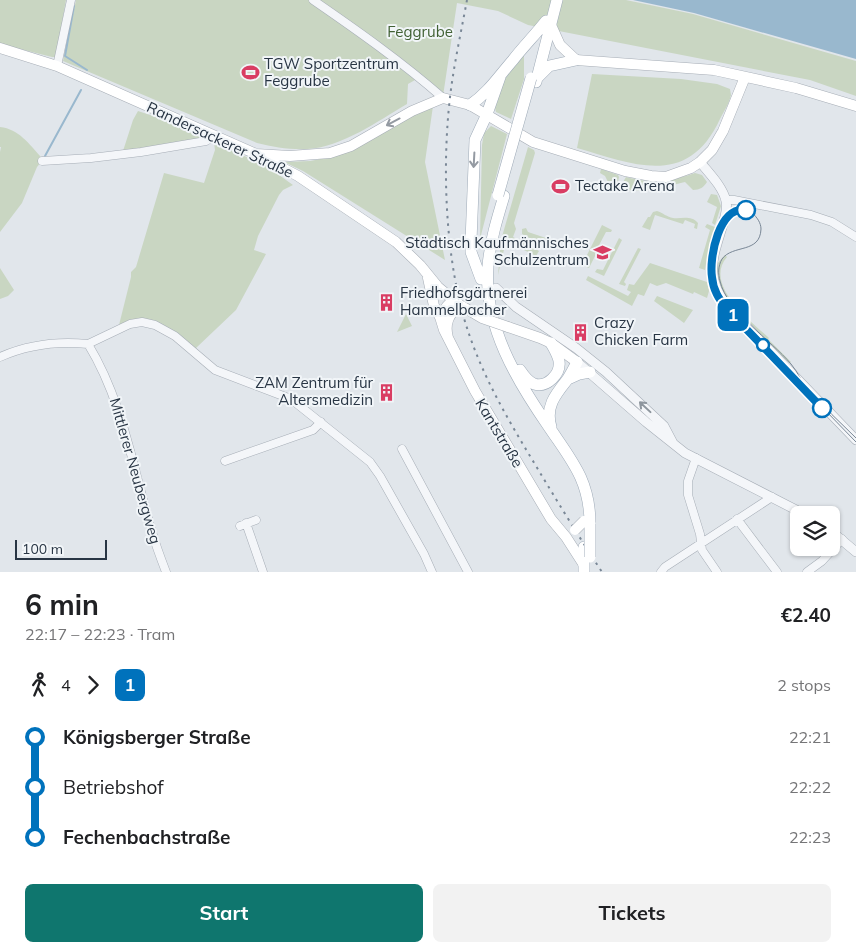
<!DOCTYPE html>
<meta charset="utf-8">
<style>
:root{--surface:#fff;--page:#f2f2f2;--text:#202124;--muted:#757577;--accent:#0f766e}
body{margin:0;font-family:Mulish,sans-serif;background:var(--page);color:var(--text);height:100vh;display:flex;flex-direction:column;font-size:19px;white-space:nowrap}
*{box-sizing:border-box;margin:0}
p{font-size:16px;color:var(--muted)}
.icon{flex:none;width:28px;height:28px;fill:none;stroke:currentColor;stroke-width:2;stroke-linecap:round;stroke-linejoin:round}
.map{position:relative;height:572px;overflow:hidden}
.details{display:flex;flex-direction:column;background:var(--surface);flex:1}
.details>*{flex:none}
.badge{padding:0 10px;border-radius:8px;font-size:18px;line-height:32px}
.fabs{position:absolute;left:790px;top:506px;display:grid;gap:10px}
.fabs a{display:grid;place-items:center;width:50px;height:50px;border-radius:8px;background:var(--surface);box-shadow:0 1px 4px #0004;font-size:25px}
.scale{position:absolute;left:15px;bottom:12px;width:92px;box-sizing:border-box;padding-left:5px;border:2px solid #283544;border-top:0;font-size:14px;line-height:18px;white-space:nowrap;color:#283544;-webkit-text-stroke:4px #f1f5f8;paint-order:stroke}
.map>.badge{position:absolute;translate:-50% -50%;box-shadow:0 0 0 2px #fff}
.legs{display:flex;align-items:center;gap:8px;height:55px;padding:0 25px;font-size:16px}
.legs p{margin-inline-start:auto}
.overview{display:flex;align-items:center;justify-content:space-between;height:85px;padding:0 25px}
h1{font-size:28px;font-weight:700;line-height:38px}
.button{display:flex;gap:10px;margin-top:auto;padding:10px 25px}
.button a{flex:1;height:58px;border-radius:8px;background:var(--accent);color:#fff;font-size:20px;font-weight:700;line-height:58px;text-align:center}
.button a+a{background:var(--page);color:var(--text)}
ul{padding:0 25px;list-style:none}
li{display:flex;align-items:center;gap:18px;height:50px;font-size:19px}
li i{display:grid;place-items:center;width:8px;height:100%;margin:0 6px;background:currentColor}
li i::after{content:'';width:12px;height:12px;margin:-6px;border:4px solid;border-radius:50%;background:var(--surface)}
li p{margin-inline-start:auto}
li:first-child i{background:linear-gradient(#0000 50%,currentColor 0)}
li:last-child i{background:linear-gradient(currentColor 50%,#0000 0)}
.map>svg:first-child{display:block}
.green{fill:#c9d6c2}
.water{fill:#99b8ce}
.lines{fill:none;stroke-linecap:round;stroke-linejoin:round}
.stream{stroke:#99b8ce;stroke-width:2}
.minor-casing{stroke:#a6adb6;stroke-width:9}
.tertiary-casing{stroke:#a6adb6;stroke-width:10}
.secondary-casing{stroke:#a6adb6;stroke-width:11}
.primary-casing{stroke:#9fabb8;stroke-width:12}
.minor{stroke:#f4f6f9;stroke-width:8}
.tertiary{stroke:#f4f6f9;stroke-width:9}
.secondary{stroke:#fff;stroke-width:10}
.primary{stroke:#fff;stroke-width:11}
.tram{stroke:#798796;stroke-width:1}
.rail{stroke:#798796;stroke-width:2;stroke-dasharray:2.5 5;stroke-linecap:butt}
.secondary-bridge-casing{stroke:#a6adb6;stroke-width:11;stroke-linecap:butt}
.primary-bridge-casing{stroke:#9fabb8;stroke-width:12;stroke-linecap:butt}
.secondary-bridge{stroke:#fff;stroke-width:10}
.primary-bridge{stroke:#fff;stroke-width:11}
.oneway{stroke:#949aa2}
.oneway2{stroke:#8e969e}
.line-1-casing{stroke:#fff;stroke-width:11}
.line-1{stroke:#0072bc;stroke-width:8}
.stop-1-dot{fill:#fff;stroke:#0072bc;stroke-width:2.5}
.labels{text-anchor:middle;stroke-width:4;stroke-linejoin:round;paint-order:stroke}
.park-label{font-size:15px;fill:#416134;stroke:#f1f5f8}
.poi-label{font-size:15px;fill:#283544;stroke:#f1f5f8;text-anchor:start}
.street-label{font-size:15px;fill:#283544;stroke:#f1f5f8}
</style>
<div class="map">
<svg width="856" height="572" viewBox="0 0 856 572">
<rect width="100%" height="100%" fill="#e1e6eb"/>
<path class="green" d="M0,0H66L56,57H52L0,44Z
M76,0H309L370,40L403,65L415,80L408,84L407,104C378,121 342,147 308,149C290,150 274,147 257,143L63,61Z
M316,0H626L693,14L856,61V96L810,80L528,25L498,11L457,3L443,96Z
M524,54V79L511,119L496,112C490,97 513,65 524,54Z
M592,74L681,79L717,84L730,89L731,95C729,104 724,111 720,119C688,188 635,165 577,148Z
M433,106L425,162L445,260L303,171L284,162L310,161L331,157Z
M138,111L156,117L205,139L123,151L133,120Z
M491,126L507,134L480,239L482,145L484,133Z
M0,127C19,129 29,144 41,157L42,161L37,167L22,203L0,232V152L1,147H0Z
M214,143L265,165L293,185L283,190L279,195L258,236L254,250L266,254L236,310L196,348L200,352L198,355L175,336L147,323L121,328L119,325L131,277V272L136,267L164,173L204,183L215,150Z
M528,147L534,150L535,153L514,223L516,229L513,237L539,251L536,256L506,241L498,275L501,240Z
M601,169L618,175L619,177L618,182L614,185L609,184L605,176L600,173Z
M695,173L702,175L707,182C704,187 700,190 693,190L685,182C668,186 639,194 622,189L620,187L626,177C654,184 667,182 695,173Z
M711,194L717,195L721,206L715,225L712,223L717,207L707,202Z
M657,211C663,213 667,217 673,218C682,219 691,215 698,223L697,229L694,228L695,224L685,220L683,224L655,215L650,230L642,227L648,217H650L653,212Z
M707,224L715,227L707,257L705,270L699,268L710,230L705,227Z
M602,225L612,230L611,232H606L597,249L598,250L589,268L582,265Z
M526,228L528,232L552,240L550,249L522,234V229Z
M619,238L622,240L604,276L595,272L597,269L603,270Z
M638,248L641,249L624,282L626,284L625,286L619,284Z
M725,255L727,257C703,285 751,321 769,338L768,339L791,362L789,363L746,321L722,293L717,274L716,265Z
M650,263L707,282L709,291L707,298L694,292L693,294L666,283L657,286L650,283L644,296L638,294L632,306L586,280L588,276L628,296L631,292L627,290L629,284L634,285Z
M0,268L14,290L8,296L0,299Z
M657,296L693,310L684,323L654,301Z
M406,314L412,326L397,332Z"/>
<path class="water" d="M633,0H856V59L694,13Z"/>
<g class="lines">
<path class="stream" d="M74,6L65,56L87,70
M45,156L81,90"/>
<defs>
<path id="minor" d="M313,0C358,31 402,62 443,98
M57,66L71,0
M42,161L91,158L141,152L206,141L214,136
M726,200H734L811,215L832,222L856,237
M88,344L130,324L142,322L155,325L175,336L215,370L291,399L370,462L380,476L424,554L432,572
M88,344C123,401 133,469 152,532C156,546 161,559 166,572
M0,357C27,345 58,341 88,344
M402,449L468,572
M696,458L688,481V495L700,534L702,550L717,572
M225,461L313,430L321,422
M737,519L777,572
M246,523L263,572
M240,526L256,520
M661,572L665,567L772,497
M807,572L822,561L842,539"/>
<path id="tertiary" d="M700,162C709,173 723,187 726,201C728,208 725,216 723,224C713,258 703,277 729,308L856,440
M496,288L516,307L576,348L606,372L664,426L673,443
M577,362L646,422L685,453L806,515
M831,531L856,552"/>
<path id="secondary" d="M551,25L560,45L576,60L714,70L796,88L856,106
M0,48L57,66L256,154L298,176L396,242L420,265L438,287L460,305C449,314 444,323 448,338
M256,154L290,156L330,153L351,146L412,111L443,98L470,105L533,142L625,171L651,176L666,177L691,168L700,162L712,150L723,131L745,77
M428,278L434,306L440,317L444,330L475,391L551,519L566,537L584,565
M440,317L447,306L454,299
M508,327L540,338L551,343L577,362"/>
<path id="primary" d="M538,77L549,66L576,60
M536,82L557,0
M470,105C488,93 499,76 513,60C523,47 535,35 546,21
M504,196C497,219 490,242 488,266C483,325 517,381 549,427C572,461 590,481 590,524
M481,279L471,252V241L475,140L487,114L500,77
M520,370C524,376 527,381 534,384C547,388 561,374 559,361C558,355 554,349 551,343
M568,379L579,374L590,372
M551,427C545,407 555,395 567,380C571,374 574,368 577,362
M584,547V572"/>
</defs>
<use href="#minor" class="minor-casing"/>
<use href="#tertiary" class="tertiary-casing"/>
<use href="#secondary" class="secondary-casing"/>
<use href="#primary" class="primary-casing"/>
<use href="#minor" class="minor"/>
<use href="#tertiary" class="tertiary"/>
<use href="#secondary" class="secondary"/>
<use href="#primary" class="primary"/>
<path class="tram" d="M856,438C840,422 823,407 808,389C801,382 798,372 791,364C771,340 727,312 720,281C718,274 718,266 722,259C733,244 760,254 761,229C761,223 757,217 752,213C748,211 742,209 738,210C731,211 726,216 723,221C711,254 704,279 726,308L856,442"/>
<path class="rail" d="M467,0C462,27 456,55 452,82C441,157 444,262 469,334C485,381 510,423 536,466C557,501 579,537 602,572"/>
<defs>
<path id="secondary-bridge" d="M460,305L482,318L508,327
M575,530L584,521"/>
<path id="primary-bridge" d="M498,195L531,78
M590,557V524"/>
</defs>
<use href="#secondary-bridge" class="secondary-bridge-casing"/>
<use href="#primary-bridge" class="primary-bridge-casing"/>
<use href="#secondary-bridge" class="secondary-bridge"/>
<use href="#primary-bridge" class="primary-bridge"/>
</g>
<defs><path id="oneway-shaft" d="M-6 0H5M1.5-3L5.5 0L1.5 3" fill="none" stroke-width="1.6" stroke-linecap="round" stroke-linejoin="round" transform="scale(1.25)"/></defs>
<g class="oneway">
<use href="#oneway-shaft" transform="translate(393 122) rotate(152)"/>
<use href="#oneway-shaft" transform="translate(474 160) rotate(93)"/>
</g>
<use class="oneway2" href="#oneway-shaft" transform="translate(645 407) rotate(-137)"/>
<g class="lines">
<defs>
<path id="line-1" d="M746,210C719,205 709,258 712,277C713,290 719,299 726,308L822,408"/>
</defs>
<use href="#line-1" class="line-1-casing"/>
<use href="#line-1" class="line-1"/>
</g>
<defs>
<symbol id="stadium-bare" viewBox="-9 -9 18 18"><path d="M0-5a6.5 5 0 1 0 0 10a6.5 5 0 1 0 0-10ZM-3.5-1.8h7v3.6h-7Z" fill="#d93d63" stroke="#f1f5f8" stroke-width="2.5" paint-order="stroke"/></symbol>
<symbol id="school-bare" viewBox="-9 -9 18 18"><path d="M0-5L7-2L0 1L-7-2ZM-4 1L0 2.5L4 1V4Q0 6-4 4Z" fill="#d93d63" stroke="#f1f5f8" stroke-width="2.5" paint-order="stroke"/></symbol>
<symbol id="building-bare" viewBox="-9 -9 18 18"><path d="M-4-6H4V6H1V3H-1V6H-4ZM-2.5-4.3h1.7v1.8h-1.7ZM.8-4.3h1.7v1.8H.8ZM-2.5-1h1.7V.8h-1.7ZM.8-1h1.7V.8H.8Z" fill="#d93d63" stroke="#f1f5f8" stroke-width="2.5" paint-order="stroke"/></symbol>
</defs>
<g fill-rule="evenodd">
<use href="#stadium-bare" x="238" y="60" width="25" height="25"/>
<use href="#stadium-bare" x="548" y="174" width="25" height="25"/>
<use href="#school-bare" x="590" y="240" width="25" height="25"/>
<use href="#building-bare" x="374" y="290" width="25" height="25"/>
<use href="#building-bare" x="568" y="320" width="25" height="25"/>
<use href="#building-bare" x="374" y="380" width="25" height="25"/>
</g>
<g class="stop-1-dot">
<circle cx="746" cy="210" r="9"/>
<circle cx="763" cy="345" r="6"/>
<circle cx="822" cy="408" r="9"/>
</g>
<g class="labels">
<g class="park-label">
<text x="420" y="37">Feggrube</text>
</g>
<g class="poi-label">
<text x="264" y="69">TGW Sportzentrum<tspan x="264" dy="17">Feggrube</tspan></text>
<text x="575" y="191">Tectake Arena</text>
<text x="589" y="248" text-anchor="end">Städtisch Kaufmännisches<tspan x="589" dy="17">Schulzentrum</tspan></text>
<text x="400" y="298">Friedhofsgärtnerei<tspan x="400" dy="17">Hammelbacher</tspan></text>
<text x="594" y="328">Crazy<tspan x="594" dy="17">Chicken Farm</tspan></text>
<text x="373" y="388" text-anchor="end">ZAM Zentrum für<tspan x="373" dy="17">Altersmedizin</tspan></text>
</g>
<g class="street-label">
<text transform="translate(220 140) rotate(25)" y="5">Randersackerer Straße</text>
<text transform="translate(499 433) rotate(59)" y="5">Kantstraße</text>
<text transform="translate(135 471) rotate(74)" y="5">Mittlerer Neubergweg</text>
</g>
</g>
</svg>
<div class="fabs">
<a><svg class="icon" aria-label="layers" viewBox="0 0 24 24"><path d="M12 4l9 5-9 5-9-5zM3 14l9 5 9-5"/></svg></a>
</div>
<div class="scale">100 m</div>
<b class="badge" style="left:733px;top:315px;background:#0072bc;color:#fff">1</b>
</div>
<section class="details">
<div class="overview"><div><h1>6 min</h1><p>22:17 – 22:23 · Tram</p></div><b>€2.40</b></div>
<div class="legs"><svg class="icon" aria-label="walk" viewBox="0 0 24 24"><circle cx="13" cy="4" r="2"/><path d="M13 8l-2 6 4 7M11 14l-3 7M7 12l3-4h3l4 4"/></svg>4<svg class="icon" aria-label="forward" viewBox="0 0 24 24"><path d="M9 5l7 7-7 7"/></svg><b class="badge" style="background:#0072bc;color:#fff">1</b><p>2 stops</p></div>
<ul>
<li><i style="color:#0072bc"></i><b>Königsberger Straße</b><p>22:21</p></li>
<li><i style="color:#0072bc"></i><span>Betriebshof</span><p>22:22</p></li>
<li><i style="color:#0072bc"></i><b>Fechenbachstraße</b><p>22:23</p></li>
</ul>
<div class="button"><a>Start</a><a>Tickets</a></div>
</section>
